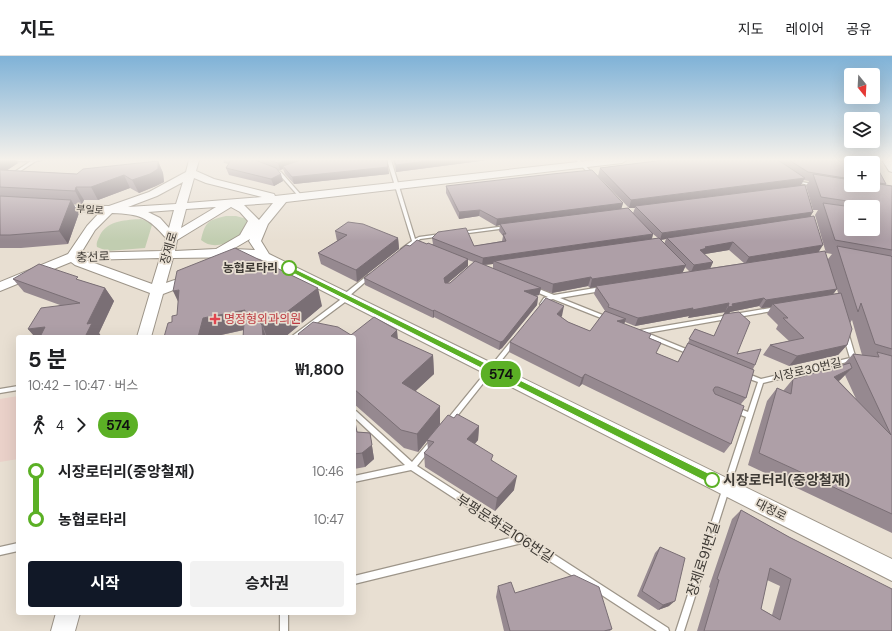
<!DOCTYPE html>
<html lang="ko">
<meta charset="utf-8">
<style>
:root{--surface:#fff;--page:#f2f2f2;--text:#202124;--muted:#757577;--line:#e0e0e0;--accent:#111827}
body{margin:0;font-family:"DM Sans","Noto Sans KR",sans-serif;background:var(--page);color:var(--text);height:100vh;display:flex;flex-direction:column;font-size:15px;white-space:nowrap}
*{box-sizing:border-box;margin:0}
p{font-size:13px;color:var(--muted)}
.icon{flex:none;width:22px;height:22px;fill:none;stroke:currentColor;stroke-width:2;stroke-linecap:round;stroke-linejoin:round}
.map{position:relative;flex:1;overflow:hidden}
.drawer{position:absolute;left:16px;top:279px;width:340px;height:280px;display:flex;flex-direction:column;background:var(--surface);border-radius:4px;box-shadow:0 4px 16px #0002}
.drawer>*{flex:none}
.badge{padding:0 8px;border-radius:13px;font-size:14px;line-height:26px}
.needle{width:26px;rotate:162deg}
.buttons{position:absolute;left:844px;top:12px;display:grid;gap:8px}
.buttons a{display:grid;place-items:center;width:36px;height:36px;border-radius:4px;background:var(--surface);box-shadow:0 4px 16px #0002;font-size:20px}
.map>.badge{position:absolute;translate:-50% -50%;box-shadow:0 0 0 2px #fff}
.legs{display:flex;align-items:center;gap:6px;height:44px;padding:0 12px;font-size:13px}
.legs p{margin-inline-start:auto}
.headline{display:flex;align-items:center;justify-content:space-between;height:68px;padding:0 12px}
h1{font-size:22px;font-weight:700;line-height:30px}
.button{display:flex;gap:8px;margin-top:auto;padding:8px 12px}
.button a{flex:1;height:46px;border-radius:4px;background:var(--accent);color:#fff;font-size:16px;font-weight:700;line-height:46px;text-align:center}
.button a+a{background:var(--page);color:var(--text)}
ul{padding:0 12px;list-style:none}
li{display:flex;align-items:center;gap:14px;height:48px;font-size:15px}
li i{display:grid;place-items:center;width:6px;height:100%;margin:0 5px;background:currentColor}
li i::after{content:'';width:10px;height:10px;margin:-5px;border:3px solid;border-radius:50%;background:var(--surface)}
li p{margin-inline-start:auto}
li:first-child i{background:linear-gradient(#0000 50%,currentColor 0)}
li:last-child i{background:linear-gradient(currentColor 50%,#0000 0)}
header{display:flex;align-items:center;gap:24px;box-sizing:border-box;height:56px;padding:0 20px;background:var(--surface);border-bottom:1px solid var(--line)}
header strong{font-size:19px}
nav{display:flex;gap:22px;margin-inline-start:auto;font-size:14px}
.map>svg:first-child{display:block}
.medical{fill:#ead1c9}
.green{fill:#c1cdb0}
.lines{fill:none;stroke-linecap:round;stroke-linejoin:round}
.lane-casing{stroke:#9d9589;stroke-width:2.5}
.secondary-casing{stroke:#9d9589;stroke-width:2}
.lane{fill:#fff;fill-rule:evenodd}
.secondary{fill:#fff;fill-rule:evenodd}
.wall{fill:#968990;fill-rule:evenodd}
.shaded-wall{fill:#7a6f75}
.building{fill:#ae9fa7;stroke:#7a6f75;fill-rule:evenodd}
.line-1{fill:#5bb025;stroke:#fff}
.stop-1-dot{fill:#fff;stroke:#5bb025;stroke-width:2}
.health-dot{fill:#e0444e;stroke:#e8dfd2;stroke-width:1.5}
.labels{text-anchor:middle;stroke-width:3.5;stroke-linejoin:round;paint-order:stroke}
.far-street-label{font-size:10px;fill:#3e3a35;stroke:#e8dfd2}
.street-label{font-size:12px;fill:#3e3a35;stroke:#e8dfd2}
.stop-label{font-size:12px;font-weight:bold;fill:#3e3a35;stroke:#e8dfd2;text-anchor:end}
.health-label{font-size:12px;fill:#be3a42;stroke:#e8dfd2;text-anchor:start}
.near-stop-label{font-size:14px;font-weight:bold;fill:#3e3a35;stroke:#e8dfd2;text-anchor:start}
.near-street-label{font-size:14px;fill:#3e3a35;stroke:#e8dfd2}
</style>
<header>
<strong>지도</strong>
<nav><a>지도</a><a>레이어</a><a>공유</a></nav>
</header>
<div class="map">
<svg width="892" height="575" viewBox="0 0 892 575">
<rect width="100%" height="100%" fill="#e8dfd2"/>
<path class="medical" d="M18,340V403L0,406V343Z"/>
<path class="green" d="M226,160H236L247,163L248,169C239,183 216,197 201,184C205,166 208,164 226,160Z
M141,163L149,166L152,169L145,192L107,195L97,191C96,186 98,184 100,179C108,164 127,164 141,163Z"/>
<g class="lines">
<defs>
<path id="lane" d="M6,104H42L36,105L14,119L12,118L13,117L31,105H8Z
M387,104H391L415,183L419,181L441,178L443,179V180L420,183L418,185L419,186V187C412,187 408,195 401,195V193L412,185Z
M576,104H580L594,119V121H592Z
M275,114H277L281,116L302,140V142H300L279,118L275,116Z
M801,126L813,128L815,129L813,130L800,127Z
M506,170H507V172L461,178L459,177L461,176Z
M368,219H372V220L348,241L349,242V243L298,281H291L344,241L343,240V239Z
M534,231L554,239L601,231L603,232V234L601,235L560,242L610,262L611,263L608,265L606,264L553,243L548,244L545,249H541L540,248L544,242L548,241L532,234V232Z
M776,251L779,253L778,254L647,277L691,295L692,296L689,298L642,279L641,278L639,277L638,276L641,274Z
M846,277L849,279L856,303L855,304L763,327L684,575H676L746,361L733,356L732,354L733,352L735,351L748,356L758,326L744,321L743,319L744,317H746L761,323L850,302L843,279Z
M514,283L517,285L516,286L450,369L448,370L446,369L445,367L446,365L512,284Z
M18,330V334L0,337V333Z
M354,354L356,355L412,406L429,386L431,385L433,386L434,388L433,390L417,410L668,572L669,575H657L522,487L354,528V520L514,481L411,414L354,426V420L405,409L354,361Z
M18,487V495L0,499V491Z
M280,557H288V575H280Z"/>
<path id="secondary" d="M189,104H199L196,115L214,123L274,138L275,140L596,104H627L622,107L286,146L268,168L261,185L269,198L892,503V525L260,203L249,201L173,202L166,227L192,218L197,219L199,222L197,225L163,238L151,281H137L150,237L75,209L71,206L0,235V226L68,198L87,170L100,156L55,154L51,153L50,151L51,149L109,150L149,136L186,116ZM194,122L206,127L262,141L187,147ZM183,126L176,148L128,151L157,140ZM273,147L259,164L244,149ZM216,151L181,172L186,153ZM231,151L240,156L248,165L240,179L216,193L175,195L177,184ZM174,154L169,172L160,162L148,156ZM112,157C140,158 148,161 166,182L162,195L81,197L95,174ZM250,183L249,185L255,194L233,193ZM160,202L152,228L86,204Z
M882,104H892V116L889,115Z
M56,557H80L75,575H51Z"/>
</defs>
<use href="#lane" class="lane-casing"/>
<use href="#secondary" class="secondary-casing"/>
<use href="#lane" class="lane"/>
<use href="#secondary" class="secondary"/>
</g>
<path class="wall" d="M0,104L18,107L7,114L77,118L158,105L163,117L164,126L156,130L139,137L130,132L98,144H84L82,148H73L79,157L68,188L21,192H0Z
M223,104H387L389,118L294,128L285,118L283,113L280,114H278L283,125L274,130L229,119L226,112L229,108L224,107Z
M393,104H488L396,116Z
M664,104H873L886,128V129L892,130V477L748,409L767,345L777,332L783,335L793,323L843,309L853,298L862,299L852,264L850,267L847,289L838,299L789,310L763,299L770,289L789,285L776,273L778,269L767,258L771,251L761,252L759,250L730,256L729,257L737,298L755,309L753,313L746,342L741,348L731,388L724,397L582,328L579,331L509,296L510,286L562,260L561,261L568,266L590,275L605,255L594,238L596,231L590,232L588,230L552,237L541,233L539,239L536,240L538,241L537,249L502,292L499,294L434,261L433,262L365,229L364,222L410,190L433,188L432,182L474,190L502,185L503,180L499,175L500,169L496,170L479,160L459,163L446,137V130L623,147L621,152L633,157L635,152H629L598,120L600,112ZM851,107H873V129H851ZM803,124L809,125L806,130L813,154H818L815,159L826,197L832,198L828,203L819,196L810,161L800,129ZM851,151H873L851,173ZM653,178L658,182L652,183ZM666,183L664,188L661,184ZM729,194L744,207L710,212L713,206L704,198H705ZM468,204L474,206L450,227H448L468,210ZM493,208V213L484,209ZM685,211L690,216L682,217ZM837,233L838,237L833,238ZM725,256L723,259H724L714,280L695,273L678,306L656,297L649,282L624,268L625,266L635,270L689,260L688,262ZM845,319L856,343L839,325Z
M335,175L398,182L399,193L357,226L321,208L318,197L337,185Z
M13,223L79,224L105,232L114,245L99,277L101,280V281H35L28,273L60,249L24,236Z
M322,250L285,281H243L244,274L212,281H164L172,266Z
M397,274V283L433,299L434,318L415,335L440,350V368L454,362L479,370L478,384L475,388L493,405L514,434L495,455L425,411L424,397L428,393L427,385L418,396L404,392L354,348V281H299L298,278L351,279Z
M354,366L357,376L370,377L374,403L365,411L354,413Z
M741,454L789,481L892,575H697L710,532L709,531L732,463ZM767,524L780,530L772,559L761,553Z
M660,491L669,550L658,554L637,540L655,497Z
M498,530L515,537L612,573L610,575H504L496,541Z"/>
<path class="shaded-wall" d="M0,104H16L18,107L0,119Z
M287,104H308L283,110V113L280,114L278,107Z
M433,104H488L396,116V109Z
M158,105L163,117L164,126L156,130L139,137L132,124Z
M388,111L389,118L294,128L292,121Z
M281,118L283,125L274,130L271,123Z
M124,119L130,132L98,144L91,131Z
M805,122L800,131L635,150V152H629L631,144Z
M76,131L84,144L82,148L75,135Z
M71,144L79,157L68,188L59,175Z
M623,147L621,154L500,168V169L496,170L497,163Z
M480,154L479,160L459,163V156Z
M813,156L809,163L667,182L666,183L660,184L662,177Z
M653,178L651,185L494,205L493,208L482,209L483,202Z
M398,182L399,193L357,226L356,214Z
M733,186L729,194L705,198L704,200L700,194L705,191Z
M823,189L818,197L745,208L749,201Z
M468,203V210L444,230V222Z
M713,206L710,213L691,216L694,209Z
M686,209L682,218L596,230V231L590,232L592,223Z
M591,221L588,230L552,237L553,228Z
M105,232L114,245L99,277L101,280V281H85L87,268Z
M318,232L322,250L285,281H267L262,268Z
M541,232L539,239L523,242L524,235Z
M837,233L831,241L773,248L771,251L761,252L766,244Z
M179,234L182,254L173,235Z
M538,241L537,249L502,292L499,294L500,286Z
M764,242L759,250L730,256L729,258L723,259L728,251L732,248Z
M729,247L725,256L688,262L689,260L635,270L638,262L693,252Z
M564,250L562,260L555,268L557,258Z
M245,254L252,272L212,281H198L203,262Z
M434,254V261L433,262V255Z
M626,263L622,273L617,265Z
M262,269L266,281H263Z
M45,271L53,281H35L28,273Z
M397,274L399,293L391,280Z
M847,289L838,299L789,310L797,300Z
M433,299L434,318L404,346L402,327Z
M852,312L840,324L823,334L834,321Z
M585,318L582,328L579,331L582,322Z
M440,350V368L418,396L417,378Z
M479,370L478,384L466,397L467,383Z
M370,377L374,403L365,411L362,397Z
M517,420L514,434L495,455L497,442Z
M675,545L669,550L658,554L663,549Z"/>
<path class="building" d="M231,104H255L276,112L281,118L271,123L226,112Z
M269,104H287L278,107Z
M301,104H387L388,111L292,121L283,110Z
M394,104H433L396,109Z
M664,104H778L805,122L631,144L600,112Z
M789,104H873L886,128L873,126V107H851V123L808,116Z
M158,105V113L150,118L132,124L124,119L91,131H76L75,135L0,131V114L77,118L83,113Z
M592,114L623,147L497,163L480,154L459,156L446,130L552,118Z
M813,118L851,124V129H873V127L892,130V194L835,184L823,147L852,151H851V173H873V151H860L861,149L860,147L821,141Z
M805,129L813,156L662,177L635,150Z
M0,140L71,144L59,175L10,179H0Z
M628,152L653,178L483,202L432,182L438,176L466,172L474,190L506,185L503,178H506L500,168Z
M814,160L823,189L749,201L733,186L705,191L707,192L700,194L713,206L694,209L667,182Z
M348,166L363,168L398,182L356,214L318,197L347,179L335,175Z
M659,182L686,209L592,223L591,221L553,228L494,205Z
M417,184L427,188L428,187L468,203L444,222L445,227H450L475,205L541,232L524,235L538,241L503,285L500,286L434,254L433,255L364,222L406,189L410,190Z
M837,190L891,200L892,201V293L875,288L861,247L858,256Z
M235,192L318,232L275,265L262,268L258,265L262,269L263,281H243L245,254L203,262L198,281H164L168,267L172,266V260L177,259L179,234L173,235L177,215Z
M825,195L837,233L766,244L764,242L732,248L733,250L728,251L729,247L692,254L693,252L638,262L608,251L609,249L596,230Z
M39,208L78,221L76,223L105,232L87,268L92,267L85,281H40L45,271L28,273L41,252L80,247L13,223Z
M841,237L852,273L847,289L797,300L770,289L804,282L783,262H788L773,248Z
M546,242L564,250L557,258L568,266L590,275L605,255L626,263L617,265L651,278L649,282L661,287L656,297L678,306L688,287L754,314L746,342L718,331H715L713,334L715,338L744,350L731,388L585,318L582,322L510,286Z
M739,256L750,266L737,298L761,293L755,309L689,283L695,273L714,280L724,258Z
M374,261L397,274L391,280L433,299L402,327L440,350L417,378L401,374L354,333V281H300L298,278L313,266L338,271L351,279Z
M877,296L892,300V458L759,397L777,332L791,338L793,323L850,307L852,312L834,321L891,379L853,298L879,301Z
M457,358L479,370L467,383L493,399L491,404L517,420L497,442L424,397L434,386L427,384L448,359L454,362Z
M354,366H355L357,376L370,377L372,389L362,397L354,398Z
M741,454L789,481L892,533V575H704L719,524L717,523ZM770,512L791,523L780,564L761,553Z
M660,491L685,502L675,545L663,549L642,535Z
M574,519L599,531L612,573L604,575H510L498,530L511,526L515,537Z"/>
<linearGradient id="sky" x2="0" y2="1"><stop stop-color="#7fb2d7"/><stop offset="0.56" stop-color="#f5f1eb"/><stop offset="1" stop-color="#f5f1eb" stop-opacity="0"/></linearGradient>
<rect width="892" height="185" fill="url(#sky)"/>
<path class="line-1" d="M289,210L716,421L717,424L716,427L712,429L709,427L287,214V211Z"/>
<g class="stop-1-dot">
<circle cx="289" cy="212" r="7"/>
<circle cx="712" cy="424" r="7"/>
</g>
<path class="health-dot" d="M213 257h4v4h4v4h-4v4h-4v-4h-4v-4h4z"/>
<g class="labels">
<g class="far-street-label">
<text transform="translate(90 153) rotate(4)" y="4">부일로</text>
</g>
<g class="street-label">
<text transform="translate(169 192) rotate(-74)" y="4">장제로</text>
<text transform="translate(93 201) rotate(-2)" y="4">충선로</text>
<text transform="translate(807 314) rotate(-13)" y="4">시장로30번길</text>
<text transform="translate(771 454) rotate(27)" y="4">대정로</text>
</g>
<g class="stop-label">
<text x="278" y="216">농협로타리</text>
</g>
<g class="health-label">
<text x="224" y="267">명정형외과의원</text>
</g>
<g class="near-stop-label">
<text x="723" y="429">시장로터리(중앙철재)</text>
</g>
<g class="near-street-label">
<text transform="translate(505 472) rotate(33)" y="5">부평문화로106번길</text>
<text transform="translate(703 503) rotate(-72)" y="5">장제로91번길</text>
</g>
</g>
</svg>
<div class="buttons">
<a><svg class="needle" viewBox="-14 -14 28 28"><path d="M0-13l5 13h-10z" fill="#e53935"/><path d="M0 13l5-13h-10z" fill="#757577"/></svg></a>
<a><svg class="icon" aria-label="layers" viewBox="0 0 24 24"><path d="M12 4l9 5-9 5-9-5zM3 14l9 5 9-5"/></svg></a>
<a>+</a>
<a>−</a>
</div>
<b class="badge" style="left:501px;top:318px;background:#5bb025;color:#111">574</b>
<section class="drawer">
<div class="headline"><div><h1>5 분</h1><p>10:42 – 10:47 · 버스</p></div><b>₩1,800</b></div>
<div class="legs"><svg class="icon" aria-label="walk" viewBox="0 0 24 24"><circle cx="13" cy="4" r="2"/><path d="M13 8l-2 6 4 7M11 14l-3 7M7 12l3-4h3l4 4"/></svg>4<svg class="icon" aria-label="forward" viewBox="0 0 24 24"><path d="M9 5l7 7-7 7"/></svg><b class="badge" style="background:#5bb025;color:#111">574</b></div>
<ul>
<li><i style="color:#5bb025"></i><b>시장로터리(중앙철재)</b><p>10:46</p></li>
<li><i style="color:#5bb025"></i><b>농협로타리</b><p>10:47</p></li>
</ul>
<div class="button"><a>시작</a><a>승차권</a></div>
</section>
</div>
